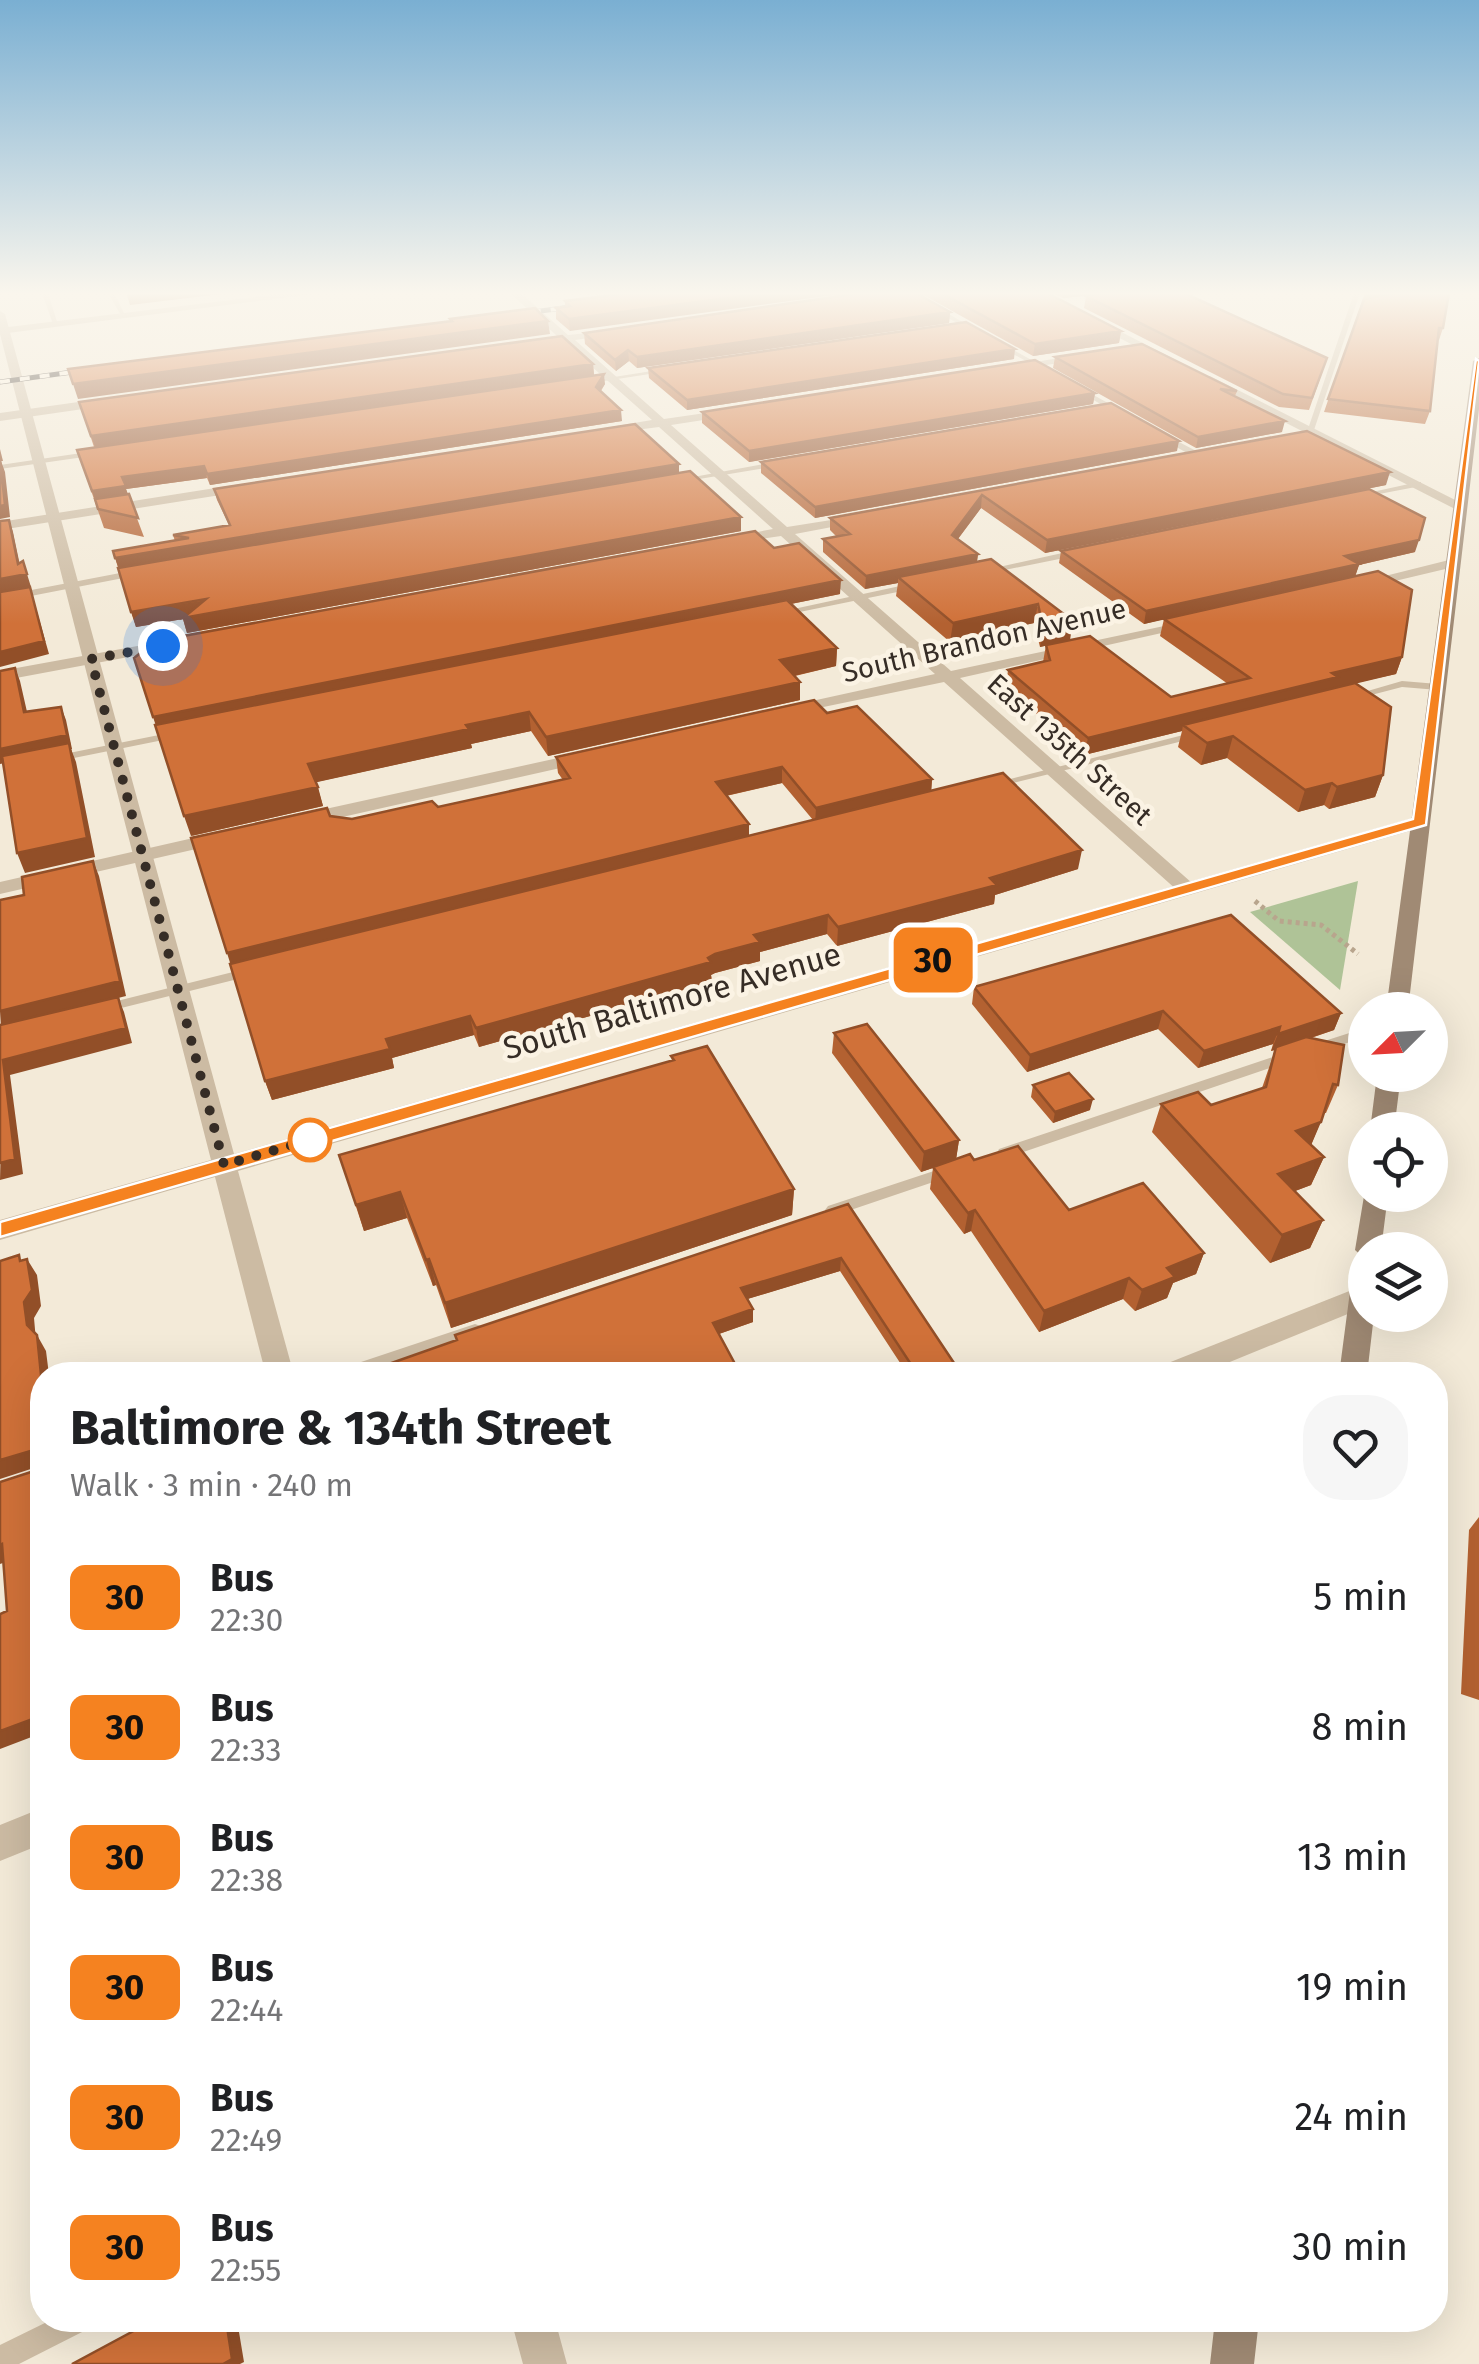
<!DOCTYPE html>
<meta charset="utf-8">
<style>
:root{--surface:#fff;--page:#f6f6f6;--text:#202124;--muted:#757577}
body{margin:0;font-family:"Fira Sans",sans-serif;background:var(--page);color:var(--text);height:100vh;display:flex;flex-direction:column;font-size:38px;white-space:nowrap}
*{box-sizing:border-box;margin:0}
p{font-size:32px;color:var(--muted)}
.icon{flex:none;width:55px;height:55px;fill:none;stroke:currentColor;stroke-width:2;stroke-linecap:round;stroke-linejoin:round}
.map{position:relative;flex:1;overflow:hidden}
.panel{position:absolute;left:30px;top:1362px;width:1418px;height:970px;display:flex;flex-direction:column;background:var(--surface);border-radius:40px;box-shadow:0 10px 40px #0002}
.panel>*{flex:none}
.badge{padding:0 20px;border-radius:15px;font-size:35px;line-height:65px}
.needle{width:65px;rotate:246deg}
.tools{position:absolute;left:1348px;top:992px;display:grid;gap:20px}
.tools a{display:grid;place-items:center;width:100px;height:100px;border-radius:50%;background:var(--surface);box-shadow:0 10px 40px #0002;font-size:50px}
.you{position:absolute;width:50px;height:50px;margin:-25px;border:8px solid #fff;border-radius:50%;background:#1a73e8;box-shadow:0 0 0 15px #1a73e833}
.map>.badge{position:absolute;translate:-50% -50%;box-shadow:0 0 0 5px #fff}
.round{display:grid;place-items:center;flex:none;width:105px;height:105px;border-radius:40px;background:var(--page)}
.summary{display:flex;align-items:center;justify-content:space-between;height:170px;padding:0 40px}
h1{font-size:48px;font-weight:700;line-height:75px}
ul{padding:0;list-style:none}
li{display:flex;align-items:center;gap:30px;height:130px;padding:0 40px}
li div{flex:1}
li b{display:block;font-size:38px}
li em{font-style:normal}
li .badge{min-width:110px;font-weight:700;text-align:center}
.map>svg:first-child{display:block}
.green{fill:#afc397}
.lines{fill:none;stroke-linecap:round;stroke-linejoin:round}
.path{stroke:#b8a58d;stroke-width:5;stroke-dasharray:4 4;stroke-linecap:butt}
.service{fill:#ccbba3;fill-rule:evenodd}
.minor{fill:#ccbba3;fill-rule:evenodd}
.tertiary{fill:#ccbba3;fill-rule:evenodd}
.secondary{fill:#a08a74;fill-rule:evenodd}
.rail-casing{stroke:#362d26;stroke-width:5}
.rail{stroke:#fbf3e4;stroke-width:4;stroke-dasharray:10;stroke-linecap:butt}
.wall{fill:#b36131;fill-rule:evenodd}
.shaded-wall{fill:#924f28}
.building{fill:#d07139;stroke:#924f28;stroke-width:2.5}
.line{fill:#f58220;stroke:#fff;stroke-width:2.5}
.walk{stroke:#362d26;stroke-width:10;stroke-dasharray:0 18}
.stop-dot{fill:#fff;stroke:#f58220;stroke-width:5}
.labels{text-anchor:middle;stroke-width:9;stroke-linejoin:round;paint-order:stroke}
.far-street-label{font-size:28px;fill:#362d26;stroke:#fbf3e4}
.street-label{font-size:32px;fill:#362d26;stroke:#fbf3e4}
</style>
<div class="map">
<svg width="1479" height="2364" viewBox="0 0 1479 2364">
<rect width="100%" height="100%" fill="#f3ead8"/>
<path class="green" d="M1358,881L1340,990L1250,912Z"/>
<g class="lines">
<path class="path" d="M1255,901L1279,921L1321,925L1358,954"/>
<path class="service" d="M42,293H48L58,325L53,324Z
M108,293H114L126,317H122Z
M905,293H913L981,333L976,334Z
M1354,293H1360L1314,430L1307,432Z
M999,342L1046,368L1047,369L1042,370L997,345Z
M671,368L669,371L598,382L595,380Z
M1075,387H1079L1126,413L1119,415L1075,389Z
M1160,432L1200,453L1201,455L1194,457L1157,436Z
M95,451L98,455L0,469V465Z
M781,461L785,463L784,465L681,482L677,480Z
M1418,482H1421V486L1358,498L1354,496Z
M1076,550L1079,551V555L985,574L981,571Z
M141,569L144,570V574L0,602V596Z
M914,583L917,584V588L780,616L775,613Z
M1402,681L1438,684L1443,687L1438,690L1402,687L1352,700L1347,697Z
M179,731L184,734L183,736L54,762L49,759L54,756Z
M1199,731L1203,732V736L993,788L987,785Z
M253,967L258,968L259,971L258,974L101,1013L94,1009L101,1005Z
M1365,1028V1037L1317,1053L1310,1048L1312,1045Z
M1285,1053L1290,1055L1292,1058L1290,1061L1009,1157L1004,1158L997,1153L999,1149Z
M949,1166L954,1167L956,1171L954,1175L833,1216L828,1214L825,1210L828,1206Z
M475,1324L481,1326L483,1331L481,1336L364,1375H335L337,1370Z
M51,2320H92L88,2329L19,2364H0V2345Z"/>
<path class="minor" d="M289,293H321L0,334V328Z
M510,293H521L568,335L618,330V334L575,340L664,419L740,408L736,415L671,425L787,527L869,514V520L795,534L951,671L1202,618V624L960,678L1192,883V891H1178L944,682L780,716V708L935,674L781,536L721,545V539L773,529L659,427L604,434V428L652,420L564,342L526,345V341L557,336Z
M1032,293H1045L1176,360L1166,362Z
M1087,353L1091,358L1008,371L1002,368Z
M1202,376H1210L1467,506L1455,509L1202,380Z
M114,397L118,404L0,421V413Z
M247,483L252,484V490L0,530V522Z
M1453,559L1458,560V566L1357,590L1349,585Z
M176,639L182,641V647L0,681V671Z
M590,751L596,752V760L298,827L289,821L298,815Z
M224,831L234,837L231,841L0,894V882Z
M1362,1286L1365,1307L1198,1375H1154L1158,1367Z
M42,1808V1844L0,1861V1825Z"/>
<path class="tertiary" d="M0,311L5,314L234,1154L1413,818H1427L1429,822L1427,826L238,1171L294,1375H266L215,1177L0,1240V1220L211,1160L0,334Z
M511,2320H555L567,2364H523Z"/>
<path class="secondary" d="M1479,358V409L1408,1010H1386L1473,361Z
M1377,1075H1401L1394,1130H1370Z
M1365,1190V1195H1388L1381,1250H1365V1259L1355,1250Z
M1365,1266V1315H1374L1367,1375H1339L1352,1276L1356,1269Z
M1215,2320H1259L1254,2364H1210Z"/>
<defs>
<path id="rail" d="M511,315L585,305
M0,382L94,369"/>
</defs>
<use href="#rail" class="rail-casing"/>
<use href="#rail" class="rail"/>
</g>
<path class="wall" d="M629,293L570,331L556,319V308L565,306V301Z
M920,293H1047L1121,331L1119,343L1033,356Z
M1053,293H1184L1323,370L1309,410L1279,407L1084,308L1086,296L1095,295L1063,298Z
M1365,293H1449L1443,328L1439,340H1438L1430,411L1425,424L1324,412Z
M950,312L949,323L637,368L629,361L616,371L585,344L584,333Z
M1055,357L1237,391L1235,396L1282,432L1196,448L1053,368Z
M1014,359L687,410L649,378L648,368Z
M593,364L594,375L605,384L601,391L622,421L210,485L207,478L126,489L144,537L104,528L77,450L94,447L79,402Z
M1095,393L1093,404L749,462L702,423V412Z
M1307,431L1386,485L1045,553L981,508L958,539L978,554L977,562L991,559L1070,640L1040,647L1034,623L950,642L896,596L898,583L865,589L823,552V539L837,537L830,530V518Z
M1177,451L815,518L761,473V462Z
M679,464V473L741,531L187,633L183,619L136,627L113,551L175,541L173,535L229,525L217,500L214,489Z
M774,548L840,594L791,604L837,648L836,666L795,676L800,700L548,756L531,731L471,744L472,748L316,782L323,806L191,836Z
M1061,551L1415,552L1359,565L1355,576L1402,657L1396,674L1355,683L1383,775L1375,797L1329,809L1324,805L1298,812L1227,758L1201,765L1178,747L1182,731L1084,755L1006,687L1008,670L1043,662L1046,645L1171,697L1228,684L1160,636L1164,619L1144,624L1059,563Z
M827,713L932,779L931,791L1078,869L995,895L994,904L837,946L827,934L760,952V961L715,973L711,975L712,982L479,1047L474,1035L392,1058L394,1068L272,1100L265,1081L330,816L352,819L438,807L563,780L558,773L556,757ZM782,783L813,820L749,836L726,796Z
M974,987L1341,1013L1334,1030L1311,1038L1338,1085L1326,1113H1324L1311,1145L1324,1157L1311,1185L1295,1191L1323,1220L1310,1248L1270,1263L1152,1132L1161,1104L1211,1105L1262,1088L1275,1050L1271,1051L1273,1044L1198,1068L1158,1029L1027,1072L972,1004Z
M834,1033L959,1140L956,1159L974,1160L1069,1210L1204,1253L1196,1274L1173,1283L1167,1298L1135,1311L1123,1299L1039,1332L971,1231L964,1234L930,1189L933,1168L921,1172L832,1053Z
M671,1056L794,1189L792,1215L451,1328L436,1285L433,1286L407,1218L364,1231L339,1155L672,1061Z
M1033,1085L1090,1110L1053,1123L1031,1097Z
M848,1204L954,1363L952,1375H908L840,1271L747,1299L753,1322L719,1334L456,1341Z
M1479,1517V1700L1461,1694L1469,1530Z"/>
<path class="shaded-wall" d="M148,293H229L130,305L127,295Z
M766,293H849L570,331L569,319Z
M1064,293H1109L1063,298Z
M1365,293H1395L1364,299Z
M950,312L949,323L637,368V357Z
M548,321L550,334L78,399L73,384Z
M1121,331L1119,343L1033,356L1035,344Z
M1015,349L1014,359L687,410V400Z
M628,350L629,361L616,371L615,360Z
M593,364L594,375L95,447L91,436Z
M604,374L605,384L596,397V387Z
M1095,393L1093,404L749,462V451Z
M621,410L622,421L210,485L207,474Z
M1285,421L1282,432L1196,448L1198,437Z
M1179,441L1177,451L815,518V507Z
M0,449L3,461H1L5,472L10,517L0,519Z
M679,464V474L119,569L115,558Z
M204,466L207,478L126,489L129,498L96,503L92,491L122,477Z
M1390,472L1386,485L1045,553L1047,540Z
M982,495L981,508L951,548L952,535Z
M741,517V531L187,633L183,619L136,627L131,612Z
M9,520L13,532L22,575L23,561L31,587L0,592V579L18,564Z
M1419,540L1415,552L1359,565L1355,577L1144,624L1146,611L1345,556Z
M978,554L976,567L898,577V583L865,589L866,576Z
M841,580L840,594L158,732L153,717Z
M30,587L49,654L0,667V652Z
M1038,604L1034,623L950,642L953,623Z
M1073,621L1070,640L1040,647L1043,627Z
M837,648L836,666L780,679V660Z
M1402,657L1396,674L1183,725L1182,731L1084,755L1088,738L1332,673Z
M15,668L20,681L30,725L24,712Z
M800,682V700L548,756L546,737Z
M61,707L66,720L72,749H71L76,762L95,857L25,873L17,853L70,749L0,764V749Z
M529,712L531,731L471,744L472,748L313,783L308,764L466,725Z
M1233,736L1227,758L1201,765L1207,743Z
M782,767V783L716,798V782Z
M1383,775L1375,797L1329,809L1337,787Z
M932,779L931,795L815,824L816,808Z
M1332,783L1324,805L1298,812L1305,790Z
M318,787L323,806L191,836L184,816Z
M749,824V840L232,969L227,953Z
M1082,850L1078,869L995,895L994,904L837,946L838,927Z
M93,861L99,876L126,996L118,998L124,1012L132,1043L10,1075L23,1174L0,1180L3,1060L0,1011Z
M828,915L827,934L760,952V961L715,973L711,975L712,982L479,1047L476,1028L708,958L754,935Z
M1163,1011L1158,1029L1027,1072L1030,1055Z
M1341,1013L1334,1030L1271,1051L1278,1034Z
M470,1016L474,1035L392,1058L394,1068L272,1100L265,1081L386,1039Z
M1280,1027L1273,1044L1198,1068L1204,1051Z
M1093,1099L1090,1110L1053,1123L1055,1112Z
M1321,1122L1309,1150L1296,1131Z
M959,1140L956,1160L921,1172L924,1152Z
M1324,1157L1311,1185L1266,1202L1278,1174Z
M794,1189L792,1215L451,1328L445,1303Z
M400,1192L407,1218L364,1231L356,1205Z
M975,1210L971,1231L964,1234L968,1213Z
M1323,1220L1310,1248L1270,1263L1282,1235Z
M1204,1253L1196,1274L1173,1283L1167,1298L1135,1311L1142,1290L1167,1268Z
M841,1258L840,1271L741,1301V1288Z
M27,1259L37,1275L41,1306L34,1318L36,1341L27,1325L24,1302Z
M429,1259L436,1285L433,1286L426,1260Z
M1129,1278L1123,1299L1039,1332L1044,1311Z
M753,1309V1322L713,1336V1323Z
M37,1335L46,1351L49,1375H42V1385Z
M954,1363L952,1375H923Z
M42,1441V1485L40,1466L0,1479V1460Z
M2,1544L14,1559L0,1564V1545Z
M38,1717L42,1721V1733L0,1749V1731Z
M226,2320H237L244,2362L240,2364H223Z"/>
<path class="building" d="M629,293H766L569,319L556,308L570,306L565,301Z
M861,293H916L950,312L637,357L628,350L615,360L584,333Z
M941,293H1047L1121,331L1035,344Z
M1104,293H1184L1327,358L1312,398L1283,394L1086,296Z
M1393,293H1449L1443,328H1439L1430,411L1328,399L1364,299Z
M535,308L548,321L73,384L68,369L452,321L450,319Z
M966,322L1015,349L687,400L648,368Z
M562,336L593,364L91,436L79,402Z
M1142,344L1237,391L1220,389L1285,421L1198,437L1055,357Z
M1035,360L1095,393L749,451L702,412Z
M604,374L596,387L621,410L207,474L204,466L122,477L126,486L92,491L77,450Z
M1111,403L1179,441L815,507L761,462Z
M635,424L679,464L115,558L113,551L189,538L173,535L230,525L214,489Z
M1307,431L1390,472L1047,540L982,495L952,535L978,554L866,576L823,539L850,534L830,518Z
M0,460L5,505L0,506Z
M690,471L741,517L183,618L206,599L131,612L118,568Z
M1369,489L1425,518L1419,540L1345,556L1359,564L1146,611L1061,551Z
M129,494L138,518L98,509L95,499Z
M9,520L18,564L23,561L27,574L0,579V521Z
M755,531L774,548L799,543L841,580L153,717L134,658L156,641Z
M991,559L1073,621L1043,627L1038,604L953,623L898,577Z
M1378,571L1412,590L1402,657L1332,673L1338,677L1088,738L1008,670L1050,660L1046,645L1090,636L1171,697L1250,678L1164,619Z
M30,587L44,641L0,652V592Z
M787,600L837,648L780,660L800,682L546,737L529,712L466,725L469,729L308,764L318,787L184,816L155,725Z
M15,668L24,712L61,707L67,735L0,749V671Z
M1355,683L1391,707L1383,775L1337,787L1332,783L1305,790L1233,736L1207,743L1183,725Z
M814,700L827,713L857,706L932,779L816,808L782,767L716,782L749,824L227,953L191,838L327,808L330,816L352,819L432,801L438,807L570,778L556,757Z
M69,743L87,838L17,853L2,756Z
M1003,773L1082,850L990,878L997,885L838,927L828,915L754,935L760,942L715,954L708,958L711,962L476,1028L470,1016L386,1039L390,1049L265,1081L230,964Z
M93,861L120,981L0,1011V900L24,895L22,877Z
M1231,915L1341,1013L1278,1034L1280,1027L1204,1051L1163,1011L1030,1055L974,987Z
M118,997L126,1028L3,1060L15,1159L0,1163V1025Z
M867,1024L959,1140L924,1152L834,1033Z
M1306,1037L1344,1045L1338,1085L1333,1084L1321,1122L1296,1131L1324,1157L1278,1174L1323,1220L1282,1235L1161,1104L1198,1092L1211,1105L1266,1087L1276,1047Z
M707,1046L794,1189L445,1303L429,1259L426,1260L400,1192L356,1205L339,1155L674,1060L671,1056Z
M1069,1073L1093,1099L1055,1112L1033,1085Z
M1018,1146L1069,1210L1143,1183L1204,1253L1167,1268L1175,1277L1142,1290L1129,1278L1044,1311L975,1210L968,1213L933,1167L970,1154L974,1160Z
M848,1204L954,1363L923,1375H918L841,1258L741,1288L753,1309L713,1323L741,1375H364L363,1373L457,1340L455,1335Z
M19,1255L20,1261L27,1259L32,1290L24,1302L27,1325L37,1335L42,1385V1441L37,1442L42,1485V1723L39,1725L38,1717L0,1731V1614L7,1611L2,1544L0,1545V1482L34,1471V1450L0,1460V1261Z
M42,1926V1987L37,1928Z
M154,2320H226L232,2359L223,2364H72Z"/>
<linearGradient id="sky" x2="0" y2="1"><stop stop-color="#7aafd2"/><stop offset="0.47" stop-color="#faf6ed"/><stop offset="1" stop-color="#faf6ed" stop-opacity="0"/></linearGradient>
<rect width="1479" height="624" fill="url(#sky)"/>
<path class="line" d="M1476,359L1479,361L1426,825L0,1237V1222L1413,819Z"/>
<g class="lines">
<path class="walk" d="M163,646L91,659L224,1165L310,1140"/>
</g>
<circle class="stop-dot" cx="310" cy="1140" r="20"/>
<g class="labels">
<g class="far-street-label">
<text transform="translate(984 640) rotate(-13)" y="10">South Brandon Avenue</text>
<text transform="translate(1070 749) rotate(42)" y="10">East 135th Street</text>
</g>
<g class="street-label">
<text transform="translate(672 1001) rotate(-16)" y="11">South Baltimore Avenue</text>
</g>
</g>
</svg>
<div class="tools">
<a><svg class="needle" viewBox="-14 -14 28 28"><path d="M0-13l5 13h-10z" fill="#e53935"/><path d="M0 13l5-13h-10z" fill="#757577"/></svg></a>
<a><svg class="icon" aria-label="locate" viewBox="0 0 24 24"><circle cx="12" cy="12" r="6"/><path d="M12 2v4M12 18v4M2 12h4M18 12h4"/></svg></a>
<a><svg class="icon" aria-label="layers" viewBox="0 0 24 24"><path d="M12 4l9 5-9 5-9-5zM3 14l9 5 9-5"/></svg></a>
</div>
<div class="you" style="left:163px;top:646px"></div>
<b class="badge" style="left:933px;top:960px;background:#f58220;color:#111">30</b>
<section class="panel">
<div class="summary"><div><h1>Baltimore &amp; 134th Street</h1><p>Walk · 3 min · 240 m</p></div><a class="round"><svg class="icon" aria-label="heart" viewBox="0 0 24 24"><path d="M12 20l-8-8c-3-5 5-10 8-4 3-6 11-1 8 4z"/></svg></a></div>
<ul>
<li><span class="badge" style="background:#f58220;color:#111">30</span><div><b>Bus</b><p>22:30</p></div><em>5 min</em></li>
<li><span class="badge" style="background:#f58220;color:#111">30</span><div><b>Bus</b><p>22:33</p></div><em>8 min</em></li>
<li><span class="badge" style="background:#f58220;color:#111">30</span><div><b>Bus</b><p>22:38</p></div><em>13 min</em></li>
<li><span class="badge" style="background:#f58220;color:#111">30</span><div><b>Bus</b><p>22:44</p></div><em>19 min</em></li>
<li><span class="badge" style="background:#f58220;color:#111">30</span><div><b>Bus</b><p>22:49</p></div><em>24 min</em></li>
<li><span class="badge" style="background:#f58220;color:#111">30</span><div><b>Bus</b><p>22:55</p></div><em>30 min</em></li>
</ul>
</section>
</div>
